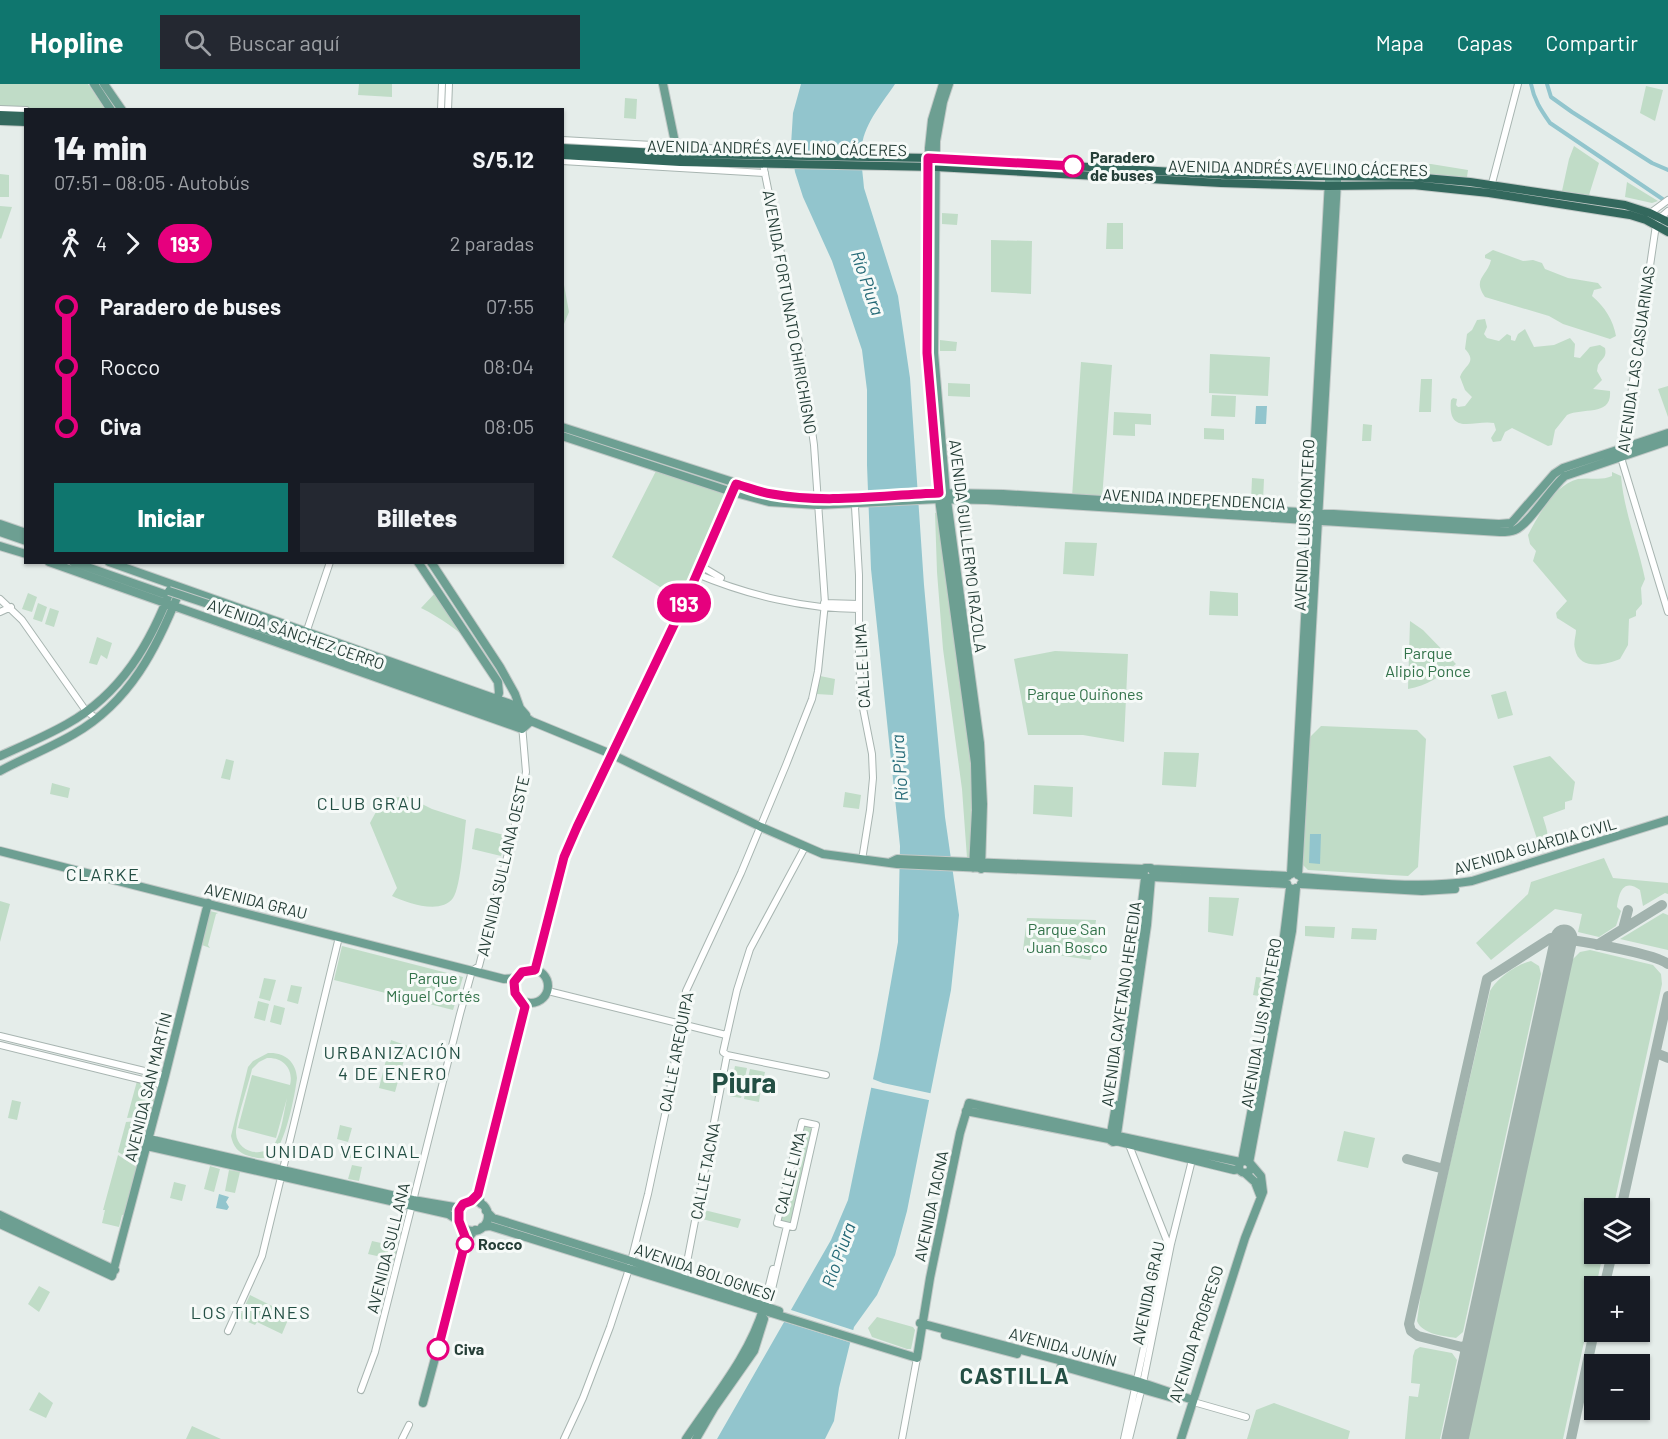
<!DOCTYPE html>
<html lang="es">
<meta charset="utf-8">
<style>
:root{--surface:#171b24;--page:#242831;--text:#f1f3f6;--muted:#9ea1a6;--accent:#0f766e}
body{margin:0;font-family:Barlow,sans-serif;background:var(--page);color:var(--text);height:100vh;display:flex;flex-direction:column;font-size:22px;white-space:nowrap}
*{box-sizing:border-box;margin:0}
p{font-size:20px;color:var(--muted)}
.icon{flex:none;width:33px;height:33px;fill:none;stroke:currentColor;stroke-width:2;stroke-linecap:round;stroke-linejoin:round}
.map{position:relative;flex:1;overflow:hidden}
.panel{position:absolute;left:24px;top:24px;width:540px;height:456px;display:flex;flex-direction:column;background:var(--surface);border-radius:0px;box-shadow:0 2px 4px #0004}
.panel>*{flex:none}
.badge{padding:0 12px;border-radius:20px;font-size:21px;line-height:39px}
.tools{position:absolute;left:1584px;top:1114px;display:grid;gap:12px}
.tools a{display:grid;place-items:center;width:66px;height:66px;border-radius:0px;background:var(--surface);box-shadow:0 2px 4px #0004;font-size:30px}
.map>.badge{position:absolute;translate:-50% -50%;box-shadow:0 0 0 3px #fff}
.legs{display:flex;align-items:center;gap:9px;height:66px;padding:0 30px;font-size:20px}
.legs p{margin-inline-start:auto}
.summary{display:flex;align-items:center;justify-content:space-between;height:102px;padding:0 30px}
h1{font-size:33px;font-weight:800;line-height:45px}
.cta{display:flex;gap:12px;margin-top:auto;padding:12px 30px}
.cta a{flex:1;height:69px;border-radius:0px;background:var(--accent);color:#fff;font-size:24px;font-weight:800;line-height:69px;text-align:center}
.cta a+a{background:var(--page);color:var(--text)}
ul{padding:0 30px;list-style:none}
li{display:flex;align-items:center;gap:21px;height:60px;font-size:22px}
li i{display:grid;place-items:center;width:9px;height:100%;margin:0 8px;background:currentColor}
li i::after{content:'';width:15px;height:15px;margin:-8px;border:4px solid;border-radius:50%;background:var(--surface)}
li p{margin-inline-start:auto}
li:first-child i{background:linear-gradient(#0000 50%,currentColor 0)}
li:last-child i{background:linear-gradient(currentColor 50%,#0000 0)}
header{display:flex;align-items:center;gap:36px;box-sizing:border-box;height:84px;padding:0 30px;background:var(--accent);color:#fff}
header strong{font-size:28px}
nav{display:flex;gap:33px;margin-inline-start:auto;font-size:21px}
.search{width:420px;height:54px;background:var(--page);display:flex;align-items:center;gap:15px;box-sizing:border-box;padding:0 21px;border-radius:0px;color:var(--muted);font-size:22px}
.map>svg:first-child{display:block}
.green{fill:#c0dcc7;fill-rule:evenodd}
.water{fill:#92c5cd}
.pier{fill:#e5edea}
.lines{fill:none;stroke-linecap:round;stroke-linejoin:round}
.canal{stroke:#92c5cd;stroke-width:4}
.taxiway{stroke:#a2b3ae;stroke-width:10}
.runway{stroke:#a2b3ae;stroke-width:27}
.minor-casing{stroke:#a8b5b1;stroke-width:8}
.major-casing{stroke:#c2c9c7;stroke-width:10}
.highway-casing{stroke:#c2c9c7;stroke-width:10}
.minor{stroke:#fff;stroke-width:6}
.major{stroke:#6d9f92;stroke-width:8}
.highway{stroke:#33685d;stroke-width:8}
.major-bridge-casing{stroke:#c2c9c7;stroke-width:10;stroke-linecap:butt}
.major-bridge{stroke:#6d9f92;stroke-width:8}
.line-1-casing{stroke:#fff;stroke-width:14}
.line-1{stroke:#e6007e;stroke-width:9}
.stop-1-dot{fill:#fff;stroke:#e6007e;stroke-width:3}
.labels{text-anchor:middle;stroke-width:6;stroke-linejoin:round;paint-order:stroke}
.street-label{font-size:16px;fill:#253e37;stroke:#f6faf8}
.stop-label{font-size:16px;font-weight:bold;fill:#253e37;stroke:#f6faf8;text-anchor:start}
.park-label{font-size:16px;fill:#32724a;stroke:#f6faf8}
.water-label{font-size:18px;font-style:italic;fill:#246976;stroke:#f6faf8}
.neighbourhood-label{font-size:18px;letter-spacing:1.5px;fill:#234f44;stroke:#f6faf8}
.district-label{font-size:22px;font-weight:bold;letter-spacing:1.5px;fill:#234f44;stroke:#f6faf8}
.town-label{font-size:28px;font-weight:bold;fill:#234f44;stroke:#f6faf8}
</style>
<header>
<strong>Hopline</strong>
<div class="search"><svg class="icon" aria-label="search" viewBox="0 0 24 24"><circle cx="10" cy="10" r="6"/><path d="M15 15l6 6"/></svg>Buscar aquí</div>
<nav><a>Mapa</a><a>Capas</a><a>Compartir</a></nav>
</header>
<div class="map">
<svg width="1668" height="1355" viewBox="0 0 1668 1355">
<rect width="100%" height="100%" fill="#e5edea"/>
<path class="green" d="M0,0H88L105,25L64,26L0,23Z
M359,0H392V13L358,11Z
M1646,2L1663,6L1655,37L1640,29Z
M625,14L637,15L636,35L624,34Z
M1574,62L1599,79L1589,111L1562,107L1569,75Z
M1241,80H1273L1272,88L1240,87Z
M1280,80H1331V87L1282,88L1279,86Z
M1338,80H1362V89H1339Z
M1367,80H1431L1468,86L1467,93L1465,95L1418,89H1370L1368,88Z
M0,90L9,91V113H0Z
M1627,98L1658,117L1652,119L1625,113Z
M0,122L12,123L1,155L0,154Z
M942,129L958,130L957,141L942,140Z
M1107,139H1123V165H1106Z
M991,156L1032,157L1031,210L991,208Z
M1493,166L1523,177L1533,176L1542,179L1545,185L1568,194L1598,199L1602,204L1594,206L1592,212C1605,223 1613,236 1616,252L1610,255L1563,240L1549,232L1485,213C1472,194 1487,193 1491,176L1485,174V171Z
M562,190L569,228L564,240H562Z
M1485,235L1487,243L1484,250L1487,254L1499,257L1507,250L1511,252V256L1515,257L1518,250L1525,245L1534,263L1554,261L1570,254L1575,260L1574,273L1580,274L1590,263L1600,261L1605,264C1607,274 1602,274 1598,281L1597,287L1602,296L1593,305L1610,307C1612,333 1583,323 1567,331L1555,346L1552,361L1548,362L1512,344L1505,348L1501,357L1493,358L1491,354L1496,346L1494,339C1476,335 1447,353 1451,316L1453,314L1457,315L1456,321L1458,323L1465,322L1472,313L1465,306L1460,293C1464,281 1478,279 1465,265L1467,250L1472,246L1477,236Z
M940,256L957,258L956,267H940Z
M1210,270L1270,273L1268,312L1209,309Z
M1081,278L1112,281L1102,415L1072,413Z
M1421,295H1432L1431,328H1419Z
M948,299L970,300V313L948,312Z
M1668,302V333L1658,305Z
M1212,311L1236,312L1235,333L1211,332Z
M1114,328L1151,330V341L1135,340V352L1113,351Z
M1363,340L1372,341L1371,357H1362Z
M1204,344L1224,345V356L1204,355Z
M656,387L724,410L726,414L684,514L679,515L612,473Z
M1612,388L1621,392C1624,428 1638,460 1645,495L1641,504L1642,520L1636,527V532L1629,535L1628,561L1620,575C1606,581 1579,587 1575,565C1573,559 1576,552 1576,546L1557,534L1556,529L1567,517L1533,477L1536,467L1530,460L1528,451C1538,432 1555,400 1578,395C1590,393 1601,397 1612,392Z
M1252,394L1264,395L1263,417H1251Z
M938,428L947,479L955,563L972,685L973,717L970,774H967L962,705L943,565L937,488L935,429Z
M1065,458L1097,459L1094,492L1063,490Z
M437,507L474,562C458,546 441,534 421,524Z
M1210,507L1238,509V532L1209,531Z
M28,509L37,513L32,528L22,525Z
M38,519L47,523L42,538L33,535Z
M50,524L59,527L54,543L45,540Z
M1410,537L1423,546L1456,580C1440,592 1427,602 1408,605Z
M97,553L112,559L107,575L101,571L97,581L89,579Z
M1055,567L1128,570L1124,658L1083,651H1028L1014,575Z
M820,592L835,595L833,611L816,610Z
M1506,607L1513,631L1498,635L1491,611Z
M1321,642L1417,646L1426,655L1418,783L1408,792L1308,786L1302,780L1310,653Z
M1164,668L1199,669L1196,703L1162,701Z
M1550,672L1575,698L1572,716L1565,718V725L1543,733C1546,744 1553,757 1540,764L1513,682Z
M226,675L234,677L230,696L221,694Z
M52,699L70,704L68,714L50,710Z
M1034,701L1073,703L1072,733L1033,730Z
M845,708L861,711L859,725L843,723Z
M406,712L432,725L466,736C464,752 461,803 453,814C441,831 407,819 392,812L397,804L370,739C381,719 382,715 406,712Z
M477,744L504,751L506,754L501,772L472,765L475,745Z
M1604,774L1613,794L1668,799V810L1665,809L1643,822L1640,806C1623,794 1619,809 1617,823L1621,827L1616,842L1599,853L1578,848L1582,830L1555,825L1491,876L1476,859L1528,810L1531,798Z
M1209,813L1239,814L1233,852L1208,848Z
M0,817L10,820L0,858Z
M210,827L218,829L216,830L208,861L210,864L202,861Z
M1663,829L1668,831V866L1620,855Z
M1027,834L1096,836L1091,876L1023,866Z
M1305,842L1335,843L1334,854L1305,852Z
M1352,844L1377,845L1376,856L1351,855Z
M342,862L463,893L453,926L334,896Z
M1590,866L1653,881L1661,890L1662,900L1613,1125H1594V1170H1603L1563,1355H1468L1572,876L1580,868Z
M1531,877L1539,882L1541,890L1463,1248L1456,1254C1443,1252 1422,1250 1417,1237L1422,1201L1490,907C1497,894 1517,880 1531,877Z
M1256,893L1266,894L1264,913L1253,911Z
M264,894L276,896L270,917L259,914Z
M291,901L302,903L298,920L287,917Z
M258,917L269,920L265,937L254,934Z
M274,921L285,924L281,941L270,938Z
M391,956L408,962L395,1008L379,1004Z
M268,969C285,968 296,978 297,994C295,1011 285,1062 272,1071C264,1076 257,1074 249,1072C238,1069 233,1062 231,1052L248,983L253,977ZM267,974C283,973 294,985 290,1001L252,991L238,1044L276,1054L287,1014C284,1027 282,1047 275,1059C264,1075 237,1069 236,1049C236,1036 249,999 252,985L259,978Z
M735,982L747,984L745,993L739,998L732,996Z
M750,985L765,988L762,1002L753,1001L752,997L748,994Z
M137,997L158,1003L151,1032L127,1034Z
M731,999L739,1001L743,1007L741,1014L729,1012Z
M753,1003L761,1005L759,1018L744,1015L745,1007H750Z
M12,1016L21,1018L17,1036L8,1034Z
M149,1036V1038L138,1080L118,1068L126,1038Z
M802,1038L816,1041L793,1143L777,1139Z
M340,1041L352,1044L348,1058L337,1055Z
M1344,1047L1375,1054L1368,1084L1337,1077Z
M342,1062L360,1066L357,1076L340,1071Z
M118,1071L138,1084L126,1132L122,1131L119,1143L102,1139L105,1126H103Z
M352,1081L362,1083L359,1097L348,1095Z
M210,1082L220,1085L214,1108L204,1105Z
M229,1086L240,1088L235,1109L225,1107Z
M174,1098L186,1101L182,1117L170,1114Z
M700,1125L741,1135L738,1144L698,1134Z
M372,1157L399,1163L395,1176L368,1170Z
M39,1202L50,1208L39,1228L28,1220Z
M250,1211L290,1231L282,1250L257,1238L255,1241L239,1234Z
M877,1233L913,1243L915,1246L911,1265H907L872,1253L868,1244Z
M1420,1263L1452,1269L1457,1276L1440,1355H1405L1409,1312L1418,1313L1420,1300L1411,1299L1413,1272L1415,1266Z
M39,1308L53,1319L46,1334L29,1326Z
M1274,1319L1350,1347L1348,1355H1247L1256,1326Z
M192,1342L221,1355H186Z"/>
<path class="water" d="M801,0H895C883,18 865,39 862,61C860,75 863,90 864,104L898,212L910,294L924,501L945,733L959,831L951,906L907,1127L895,1171L877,1211L854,1243L839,1304L834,1337L825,1355H717L831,1156L848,1116L879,966L898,858L900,762L871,485L867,381V306L862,266L832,177L803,113L795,88L791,61L793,29Z
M1256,322H1267L1266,340H1255Z
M1310,750H1321L1320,780L1309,779Z
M219,1110L229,1113L226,1118L229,1123L227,1126L216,1124Z"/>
<path class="pier" d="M870,994L883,999L934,1010L933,1017L868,1003Z
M788,1225L856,1247L852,1259L782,1237Z"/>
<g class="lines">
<path class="canal" d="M1531,0C1534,16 1541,26 1550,39L1667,118
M1547,0L1551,13L1572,28L1652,79L1668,86"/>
<path class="taxiway" d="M1623,845L1628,826
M1597,861L1662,821
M1656,969L1668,974
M1407,1075L1444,1085
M1621,1125L1668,912
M1604,1203L1612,1170
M1476,1258L1462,1263L1418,1252L1411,1247L1409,1240L1487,895L1551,854C1571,855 1654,869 1668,880
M1462,1263L1468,1267L1472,1276
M1571,1355L1594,1248"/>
<path class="runway" d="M1455,1355L1564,854"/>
<defs>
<path id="minor" d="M0,25L26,26
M441,26L442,0
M448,26L449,0
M562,56L761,67
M562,77L765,89
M1491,103L1518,0
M1668,127L1661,133L1656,141L1622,372V377L1668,528
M1649,130L1668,116
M855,423L859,491V572L861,614L872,670L873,694L870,726L862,776
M701,482L721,494
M697,490C747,511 805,525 859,525
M0,515L22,536L86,627L96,634
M824,519L859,520
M0,528L11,523
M305,552L330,478
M805,763L750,865L737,906L723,968L727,971L826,991
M548,907L726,951
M0,952L165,992
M0,961L163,1001
M802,1038L816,1041L793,1143L777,1139Z
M683,1199L727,971
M764,1221L773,1185
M768,1222L787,1142
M228,1247L262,1172L339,853
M361,1306L375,1268L460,930L472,887L479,882L513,750L526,688L522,641
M1192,1319H1197L1246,1333
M402,1355L409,1341
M564,1355L583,1314L610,1243L629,1185L648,1110L669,1012L686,907L741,789L786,681L812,615L818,587L825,519L814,361L801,268L763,80
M902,1355L917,1274
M1124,1355L1167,1157L1129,1061
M1129,1355L1143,1299L1171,1160L1193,1072"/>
<path id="major" d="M94,0L111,26
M104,0L122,26
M663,0L678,73
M943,0L932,36L929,64L927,269L939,415L975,679L976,726L973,784
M949,0L943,18L936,57L934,269L946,409L980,659L983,720L981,785
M562,343L770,410L818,414L946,409L1003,410L1499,440L1511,439L1514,436L1554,390L1563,384L1668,349
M562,352L732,408L769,418L818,421L939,415L987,416L1500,448C1505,448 1510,448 1515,446C1529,441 1550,404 1565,392L1668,357
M0,440L26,449
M0,448L26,457
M0,462L26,470
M49,478L522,645L531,637
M73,478L167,511
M109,478L519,623L526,631
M418,478L498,598L499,609L496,617
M431,478L500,583L515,610L520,624
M208,520L521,629L531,637L611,670L761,743L823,770L897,780L1143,791
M255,542L521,637H531
M0,672C22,662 46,652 67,640C121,610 151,559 172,502
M0,687C24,674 50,664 74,650C130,618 157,564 180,506
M0,767L504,895L516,894
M891,778L897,775L1144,785
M1153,785L1288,792
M1291,790L1329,97
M1298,791L1337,97
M1152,793L1287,800
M1301,793C1357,797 1416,806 1472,797L1668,736
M1301,800L1422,807L1455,805
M514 902a17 17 0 1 1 34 0a17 17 0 1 1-34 0Z
M535,886L564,773L577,743L683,522L734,403
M1125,962L1145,794
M966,1027L1109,1055
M1111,1049L1116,1021
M1117,1050L1147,841L1151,794L1154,790L1151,784H1145L1143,791L1147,794H1151
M1118,1052L1240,1078
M149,1055L413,1116L460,1124
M1116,1057L1234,1086L1239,1085
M147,1062L448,1130L459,1137
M1239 1083a6 6 0 1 1 12 0a6 6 0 1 1-12 0Z
M1242,1077L1283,860L1290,804
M1249,1079L1292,847L1296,804
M1245,1089L1255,1098L1260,1111
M458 1132a15 15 0 1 1 30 0a15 15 0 1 1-30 0Z
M481,1120L478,1110L481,1098L525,923L529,919
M486,1127L493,1134L631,1177L779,1227
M0,1131L115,1186
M0,1140L112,1192L165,992L208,819
M482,1143L490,1142L917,1274L930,1194L960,1049L969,1019L1110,1050L1115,1049L1118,1052L1117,1057L1113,1058L1110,1056V1050
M920,1239L1137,1297L1193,1316
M945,1251L1017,1270
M1061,1282L1173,1314
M423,1319L467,1155L475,1146
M686,1355C714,1313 750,1271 764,1222
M696,1355L714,1324L754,1267L764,1235
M1181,1355L1245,1154L1263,1108L1261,1092L1250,1079"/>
<path id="highway" d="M0,31L26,32
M0,37L26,38
M562,64L678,70L932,74L1226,91L1413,93L1470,98L1625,121L1650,129L1668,138
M562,71L680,78L936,83L1221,99L1328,102L1413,101L1489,109L1630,131L1646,136L1668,148"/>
</defs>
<use href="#minor" class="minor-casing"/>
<use href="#major" class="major-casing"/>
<use href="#highway" class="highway-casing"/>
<use href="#minor" class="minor"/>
<use href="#major" class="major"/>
<use href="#highway" class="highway"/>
<defs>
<path id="major-bridge" d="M169,507L208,520"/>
</defs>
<use href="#major-bridge" class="major-bridge-casing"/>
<use href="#major-bridge" class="major-bridge"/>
</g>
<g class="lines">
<defs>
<path id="line-1" d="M438,1265L466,1155L459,1137V1126L463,1120L471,1117L478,1110L525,923L515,909L514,898L522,888L535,886L564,773L577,743L683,522L736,400C747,403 759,408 772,410C827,420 884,411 939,409L927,269L928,74L1073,82"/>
</defs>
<use href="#line-1" class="line-1-casing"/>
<use href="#line-1" class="line-1"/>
</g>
<g class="stop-1-dot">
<circle cx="1073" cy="82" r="10"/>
<circle cx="465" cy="1160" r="8"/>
<circle cx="438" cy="1265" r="10"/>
</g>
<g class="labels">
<g class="street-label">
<text transform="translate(777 64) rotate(1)" y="6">AVENIDA ANDRÉS AVELINO CÁCERES</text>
<text transform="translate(1298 84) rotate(1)" y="6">AVENIDA ANDRÉS AVELINO CÁCERES</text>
<text transform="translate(790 228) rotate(80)" y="6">AVENIDA FORTUNATO CHIRICHIGNO</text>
<text transform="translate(1636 275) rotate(-82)" y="6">AVENIDA LAS CASUARINAS</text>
<text transform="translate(1194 415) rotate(3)" y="6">AVENIDA INDEPENDENCIA</text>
<text transform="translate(1304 441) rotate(-87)" y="6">AVENIDA LUIS MONTERO</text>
<text transform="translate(968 462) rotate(83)" y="6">AVENIDA GUILLERMO IRAZOLA</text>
<text transform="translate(296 550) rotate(19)" y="6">AVENIDA SÁNCHEZ CERRO</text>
<text transform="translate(862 582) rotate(-93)" y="6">CALLE LIMA</text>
<text transform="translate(1535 762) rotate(-16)" y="6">AVENIDA GUARDIA CIVIL</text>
<text transform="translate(503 782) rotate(-77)" y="6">AVENIDA SULLANA OESTE</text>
<text transform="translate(256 817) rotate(14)" y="6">AVENIDA GRAU</text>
<text transform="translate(1121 920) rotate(-82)" y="6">AVENIDA CAYETANO HEREDIA</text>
<text transform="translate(1261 939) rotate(-80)" y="6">AVENIDA LUIS MONTERO</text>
<text transform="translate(676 968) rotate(-79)" y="6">CALLE AREQUIPA</text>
<text transform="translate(148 1003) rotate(-76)" y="6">AVENIDA SAN MARTÍN</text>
<text transform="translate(705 1087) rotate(-79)" y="6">CALLE TACNA</text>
<text transform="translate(790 1089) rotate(-76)" y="6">CALLE LIMA</text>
<text transform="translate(931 1122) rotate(-78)" y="6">AVENIDA TACNA</text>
<text transform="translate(388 1164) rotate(-76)" y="6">AVENIDA SULLANA</text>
<text transform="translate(705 1188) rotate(19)" y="6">AVENIDA BOLOGNESI</text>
<text transform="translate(1148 1209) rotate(-78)" y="6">AVENIDA GRAU</text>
<text transform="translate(1196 1250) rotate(-72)" y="6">AVENIDA PROGRESO</text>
<text transform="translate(1063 1263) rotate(15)" y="6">AVENIDA JUNÍN</text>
</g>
<g class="stop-label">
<text x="1090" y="79">Paradero<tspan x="1090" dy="18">de buses</tspan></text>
<text x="478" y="1166">Rocco</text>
<text x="454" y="1271">Civa</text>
</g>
<g class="park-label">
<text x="1428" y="575">Parque<tspan x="1428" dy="18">Alipio Ponce</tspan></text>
<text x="1085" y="616">Parque Quiñones</text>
<text x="1067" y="851">Parque San<tspan x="1067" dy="18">Juan Bosco</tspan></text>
<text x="433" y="900">Parque<tspan x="433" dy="18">Miguel Cortés</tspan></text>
</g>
<g class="water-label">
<text transform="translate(867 199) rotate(71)" y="6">Río Piura</text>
<text transform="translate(900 684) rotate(-94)" y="6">Río Piura</text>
<text transform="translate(839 1171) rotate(-70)" y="6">Río Piura</text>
</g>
<g class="neighbourhood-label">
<text x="370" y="726">CLUB GRAU</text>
<text x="103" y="797">CLARKE</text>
<text x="393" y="975">URBANIZACIÓN<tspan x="393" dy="21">4 DE ENERO</tspan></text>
<text x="343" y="1074">UNIDAD VECINAL</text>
<text x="251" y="1235">LOS TITANES</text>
</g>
<g class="district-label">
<text x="1015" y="1300">CASTILLA</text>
</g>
<g class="town-label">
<text x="744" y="1009">Piura</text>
</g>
</g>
</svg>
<div class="tools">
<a><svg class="icon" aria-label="layers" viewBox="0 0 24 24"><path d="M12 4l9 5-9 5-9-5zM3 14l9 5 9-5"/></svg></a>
<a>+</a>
<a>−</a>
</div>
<b class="badge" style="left:684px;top:519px;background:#e6007e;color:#fff">193</b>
<section class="panel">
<div class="summary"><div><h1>14 min</h1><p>07:51 – 08:05 · Autobús</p></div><b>S/5.12</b></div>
<div class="legs"><svg class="icon" aria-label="walk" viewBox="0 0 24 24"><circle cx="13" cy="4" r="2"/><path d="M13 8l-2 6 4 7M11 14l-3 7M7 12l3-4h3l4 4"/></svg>4<svg class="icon" aria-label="forward" viewBox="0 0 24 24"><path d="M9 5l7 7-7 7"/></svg><b class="badge" style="background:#e6007e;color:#fff">193</b><p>2 paradas</p></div>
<ul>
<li><i style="color:#e6007e"></i><b>Paradero de buses</b><p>07:55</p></li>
<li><i style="color:#e6007e"></i><span>Rocco</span><p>08:04</p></li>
<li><i style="color:#e6007e"></i><b>Civa</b><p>08:05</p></li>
</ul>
<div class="cta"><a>Iniciar</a><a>Billetes</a></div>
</section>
</div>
